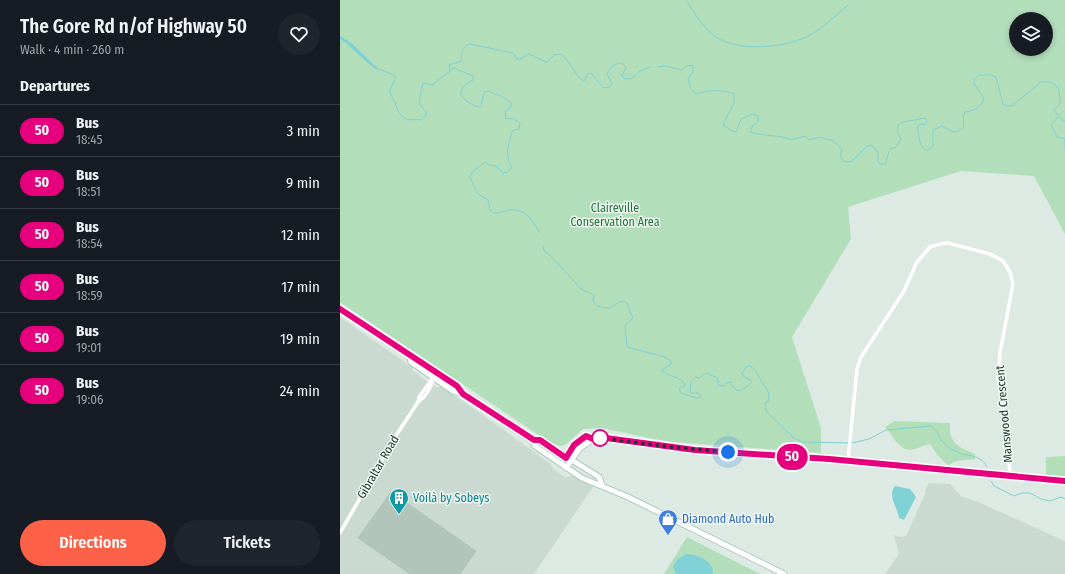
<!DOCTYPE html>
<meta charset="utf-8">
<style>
:root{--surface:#171b24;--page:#20242c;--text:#f1f3f6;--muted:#9ea1a6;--line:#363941;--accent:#fd6148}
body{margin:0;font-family:"Fira Sans Condensed",sans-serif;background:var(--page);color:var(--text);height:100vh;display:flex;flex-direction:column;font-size:15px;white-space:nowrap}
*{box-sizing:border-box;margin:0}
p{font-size:13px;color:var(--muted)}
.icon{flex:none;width:22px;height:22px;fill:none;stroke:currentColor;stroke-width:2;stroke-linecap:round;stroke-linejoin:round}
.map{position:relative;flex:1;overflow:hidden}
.sheet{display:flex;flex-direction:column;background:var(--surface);width:340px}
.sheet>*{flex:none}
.badge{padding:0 8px;border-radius:13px;font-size:14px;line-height:26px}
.buttons{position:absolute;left:669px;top:12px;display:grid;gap:8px}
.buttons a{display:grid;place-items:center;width:44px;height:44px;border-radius:50%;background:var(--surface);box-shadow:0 2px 6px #0003;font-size:20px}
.you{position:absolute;width:20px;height:20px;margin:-10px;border:3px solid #fff;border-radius:50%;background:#1a73e8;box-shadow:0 0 0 6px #1a73e833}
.map>.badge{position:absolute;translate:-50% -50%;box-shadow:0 0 0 2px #fff}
h2{padding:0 20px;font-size:15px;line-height:36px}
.round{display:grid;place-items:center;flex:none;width:42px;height:42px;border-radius:21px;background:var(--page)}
.overview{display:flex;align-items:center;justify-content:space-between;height:68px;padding:0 20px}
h1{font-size:19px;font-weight:600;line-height:30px}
.cta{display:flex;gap:8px;margin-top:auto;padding:8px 20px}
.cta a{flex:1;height:46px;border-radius:24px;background:var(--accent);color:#fff;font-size:16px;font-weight:600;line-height:46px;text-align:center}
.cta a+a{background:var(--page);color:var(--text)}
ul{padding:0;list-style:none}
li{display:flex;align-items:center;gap:12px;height:52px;padding:0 20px;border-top:1px solid var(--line)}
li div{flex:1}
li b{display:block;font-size:15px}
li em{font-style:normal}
li .badge{min-width:44px;font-weight:700;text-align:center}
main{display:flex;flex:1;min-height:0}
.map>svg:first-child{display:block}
.built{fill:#cbdad1}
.green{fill:#b3deba;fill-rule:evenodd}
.water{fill:#7fd1d5}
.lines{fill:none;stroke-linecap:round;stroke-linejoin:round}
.stream{stroke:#7fd1d5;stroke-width:1}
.building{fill:#b2c5bb;stroke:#afc4b9}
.secondary-casing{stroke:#afcbbe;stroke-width:7}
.minor{stroke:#fff;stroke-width:3.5}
.secondary{stroke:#fff;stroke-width:5}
.line-casing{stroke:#fff;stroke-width:9}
.line{stroke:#e6007e;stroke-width:6}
.walk{stroke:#1d3a2f;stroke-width:4;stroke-dasharray:0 7.2}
.stop-dot{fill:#fff;stroke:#e6007e;stroke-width:2}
.labels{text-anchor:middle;stroke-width:3;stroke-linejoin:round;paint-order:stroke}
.park-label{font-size:12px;fill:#25743b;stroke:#edf7f1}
.street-label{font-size:12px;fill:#1d3a2f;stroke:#edf7f1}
.culture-label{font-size:12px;fill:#0d838f;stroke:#edf7f1;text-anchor:start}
.shop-label{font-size:12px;fill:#366cbe;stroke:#edf7f1;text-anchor:start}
</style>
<main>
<section class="sheet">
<div class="overview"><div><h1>The Gore Rd n/of Highway 50</h1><p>Walk · 4 min · 260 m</p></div><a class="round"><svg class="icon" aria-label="heart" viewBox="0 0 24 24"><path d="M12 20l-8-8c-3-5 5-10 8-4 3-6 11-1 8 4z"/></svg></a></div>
<h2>Departures</h2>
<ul>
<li><span class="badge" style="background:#e6007e;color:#fff">50</span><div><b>Bus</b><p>18:45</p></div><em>3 min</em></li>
<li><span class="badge" style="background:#e6007e;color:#fff">50</span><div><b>Bus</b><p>18:51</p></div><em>9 min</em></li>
<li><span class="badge" style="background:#e6007e;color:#fff">50</span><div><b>Bus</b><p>18:54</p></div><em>12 min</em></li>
<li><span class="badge" style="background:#e6007e;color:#fff">50</span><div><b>Bus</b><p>18:59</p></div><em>17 min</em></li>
<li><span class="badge" style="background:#e6007e;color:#fff">50</span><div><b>Bus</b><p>19:01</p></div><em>19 min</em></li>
<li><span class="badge" style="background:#e6007e;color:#fff">50</span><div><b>Bus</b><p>19:06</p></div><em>24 min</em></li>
</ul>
<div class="cta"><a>Directions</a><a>Tickets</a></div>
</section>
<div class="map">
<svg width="725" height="574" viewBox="0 0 725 574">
<rect width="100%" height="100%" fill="#ddeae3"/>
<path class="built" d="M0,317L73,368L72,370L84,379L96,387H102L150,420L211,464L213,469L225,477L232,476L253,487L194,574H0Z
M589,483L610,484L621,496L636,501L725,541V574H545L559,554L554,535L560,537L566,536L586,492L585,490Z"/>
<path class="green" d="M0,0H725V234L694,176L621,171L508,207L511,239L452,337L481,428V453L345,443L319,440L262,428L243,429L225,445L220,446L212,444L0,302ZM676,19H706V49H676Z
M554,421L610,423C609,444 617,446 635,454V459L617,461L608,465L598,456L590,444C583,445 577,449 571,450C558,450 553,435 545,427Z
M725,456V476L706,475V457Z
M347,537L420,574H324Z"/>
<path class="water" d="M0,36C16,44 25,58 39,69L37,70C23,61 14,48 0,39Z
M555,486L570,489L576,497L564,520L559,518C558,508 547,496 555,486Z
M346,554C357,554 374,561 373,574H336L333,566L338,559Z"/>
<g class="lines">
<path class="stream" d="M346,0C354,12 361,25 372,34C395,54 448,48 472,34C485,26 496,15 508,5
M318,67L325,66L342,70L346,66L353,65V72L348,79L350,87L356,94C361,93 364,91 369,91C376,90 388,91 394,94V103L383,125L392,131L396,132L401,119L412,114L418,116V121L416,124L413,125L410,132C423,137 440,134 451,140L465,136L469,140L479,137L494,141L502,150L500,155L503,161L511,162L527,146H533L538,153V161L540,164H545L550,149L556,147L561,139L557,131L558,125L563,122L585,118L587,121L585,124L578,125C577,132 580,146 585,150H589L593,146V130L602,126L614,132C630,129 620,121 625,112C634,111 642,107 644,98L634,84V79L639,75H650L656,77L663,104L667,106H672L701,82C718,81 720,89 720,104L714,110L723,121H725
M39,69L54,75L56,78C54,81 51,86 50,90C50,95 53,98 55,102C57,111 61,118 70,120L74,119L81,120L85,117L87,113L79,103L83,83L92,85L114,68L133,76V80C126,84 120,87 121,96C127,101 133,107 141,107L144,92L148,91L165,98L172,103L171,107L166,110L165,118L174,119L180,123L179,129C171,130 172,132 170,139C167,151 166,157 172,167L168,172L163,173L156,166L150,165L145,162L132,172L130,177L137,193L148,200L150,210L153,213C158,214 163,211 169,210C187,208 191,220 200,233
M110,70L109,65L121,61C122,53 121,47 130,44L173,53L177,59H181L188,54C195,55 200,61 207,62L214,55L221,54C231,61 233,74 244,81L248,74L251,73C256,78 259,84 264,88L269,87L272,84L267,74C270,67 275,63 282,63L286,67L282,76L285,79H291L300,71L310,67
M718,117L711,125L717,137L725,139V150
M203,246L204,251L210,255L241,289L254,295L253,301L257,306C261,307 264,308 268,308C274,308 282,295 288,305C290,309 290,314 293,318L285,325L287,347L325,357L331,361V364L322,370V371C329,377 341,376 345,385L339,389L341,393L356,398L361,397L358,393H350L351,381L355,377L359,378L366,373L378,378V384L380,386H384L386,383L391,382V384L396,390C401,392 409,386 412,381L404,377L402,374L406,367L410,366L415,370L429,393L428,402L425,403L426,411L454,438L463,442L509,443
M512,443L529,439L546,430L591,426C597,430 598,436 602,441C606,446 612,450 617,452C628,457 641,454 647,467
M651,481L654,486L674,496L682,493H690L701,499L710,501L721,497L725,499"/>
</g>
<path class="building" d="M51,492L136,551L120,574H70L18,538Z"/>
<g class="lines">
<defs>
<path id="secondary" d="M0,309L117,386L123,394
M69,355L71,362L113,391L123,394L193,441L200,440L259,477L262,485
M193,441L195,446L242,478L288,497L444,574
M225,458L234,445L246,436L253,439L266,438L355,449L489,459L725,481
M226,468L239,449L253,439"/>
</defs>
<use href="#secondary" class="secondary-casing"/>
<path class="minor" d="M78,402L79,397L97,372
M508,461L517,369L521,357L564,291L577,262L590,247L600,244L608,243L650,254L663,261L670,272L673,284L660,353L658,377L667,434L670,475
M0,533L57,434L78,402C86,397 91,387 94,378"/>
<use href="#secondary" class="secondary"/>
</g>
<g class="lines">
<defs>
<path id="line" d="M0,309L117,386L123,394L194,440H200L226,458L234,445L246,436L253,439L266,438L355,450L489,459L725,481"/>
</defs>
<use href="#line" class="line-casing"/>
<use href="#line" class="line"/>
<path class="walk" d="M260,438L331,447L388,452"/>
</g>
<defs>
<symbol id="building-pin" viewBox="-11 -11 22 30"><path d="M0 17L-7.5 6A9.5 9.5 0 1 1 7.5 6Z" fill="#0f9aa8" stroke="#edf7f1"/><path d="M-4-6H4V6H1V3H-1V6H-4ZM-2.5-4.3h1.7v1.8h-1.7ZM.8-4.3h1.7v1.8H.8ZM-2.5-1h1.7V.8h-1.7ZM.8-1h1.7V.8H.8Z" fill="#fff"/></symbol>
<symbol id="shop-pin" viewBox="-11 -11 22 30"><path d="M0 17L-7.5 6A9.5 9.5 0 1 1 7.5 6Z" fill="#3f7fe0" stroke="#edf7f1"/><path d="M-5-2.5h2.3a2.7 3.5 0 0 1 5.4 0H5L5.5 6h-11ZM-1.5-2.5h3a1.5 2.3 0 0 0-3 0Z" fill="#fff"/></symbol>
</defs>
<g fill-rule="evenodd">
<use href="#building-pin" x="48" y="487" width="22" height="30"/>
<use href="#shop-pin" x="317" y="508" width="22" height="30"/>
</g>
<circle class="stop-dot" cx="260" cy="438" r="8"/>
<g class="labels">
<g class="park-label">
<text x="275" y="212">Claireville<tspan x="275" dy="14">Conservation Area</tspan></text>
</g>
<g class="street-label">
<text transform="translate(664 414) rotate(-95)" y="4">Manswood Crescent</text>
<text transform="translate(38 467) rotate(-60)" y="4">Gibraltar Road</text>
</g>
<g class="culture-label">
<text x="73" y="502">Voilà by Sobeys</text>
</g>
<g class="shop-label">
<text x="342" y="523">Diamond Auto Hub</text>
</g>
</g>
</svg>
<div class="buttons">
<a><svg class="icon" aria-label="layers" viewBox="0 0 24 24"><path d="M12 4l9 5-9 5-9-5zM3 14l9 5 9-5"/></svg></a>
</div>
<div class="you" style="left:388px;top:452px"></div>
<b class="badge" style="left:452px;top:457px;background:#e6007e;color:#fff">50</b>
</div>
</main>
